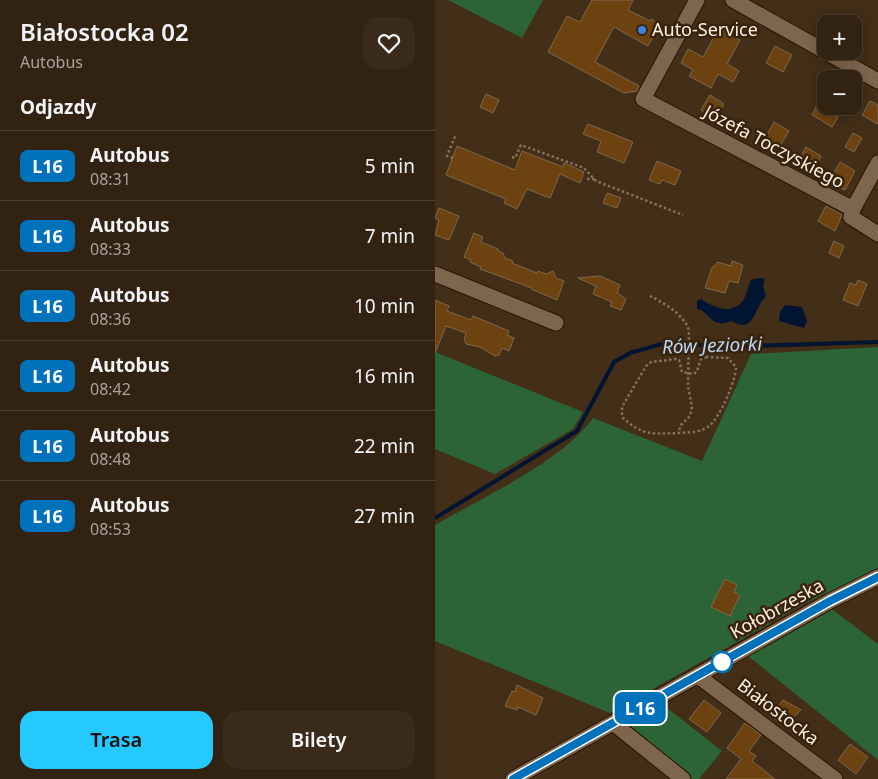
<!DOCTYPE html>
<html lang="pl">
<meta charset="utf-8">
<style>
:root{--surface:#322211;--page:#3a2a1a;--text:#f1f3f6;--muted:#a8a49f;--line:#4d3f31;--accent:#26c9fe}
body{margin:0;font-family:"Noto Sans",sans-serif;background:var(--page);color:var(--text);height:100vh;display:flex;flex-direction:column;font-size:19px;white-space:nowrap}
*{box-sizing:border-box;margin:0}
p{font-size:16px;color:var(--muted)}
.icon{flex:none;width:28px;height:28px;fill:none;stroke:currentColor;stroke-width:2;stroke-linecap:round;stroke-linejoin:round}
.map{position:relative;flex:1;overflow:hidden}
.details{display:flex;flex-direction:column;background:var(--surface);width:435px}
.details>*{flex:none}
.badge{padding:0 10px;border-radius:8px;font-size:18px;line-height:32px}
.buttons{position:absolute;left:382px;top:15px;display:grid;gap:10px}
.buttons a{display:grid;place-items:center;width:45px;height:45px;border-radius:10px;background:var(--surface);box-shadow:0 2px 12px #0003,0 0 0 1px var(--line);font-size:25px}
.map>.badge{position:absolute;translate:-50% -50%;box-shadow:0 0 0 2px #fff}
h2{padding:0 20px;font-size:19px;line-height:45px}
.round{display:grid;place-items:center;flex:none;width:52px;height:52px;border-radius:15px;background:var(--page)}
.head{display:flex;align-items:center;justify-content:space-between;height:85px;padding:0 20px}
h1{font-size:24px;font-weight:600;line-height:38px}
.action{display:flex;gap:10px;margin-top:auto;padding:10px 20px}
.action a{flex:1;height:58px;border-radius:15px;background:var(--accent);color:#111;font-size:20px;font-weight:600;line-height:58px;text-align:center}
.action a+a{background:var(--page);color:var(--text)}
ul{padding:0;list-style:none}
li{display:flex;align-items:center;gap:15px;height:70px;padding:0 20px;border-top:1px solid var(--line)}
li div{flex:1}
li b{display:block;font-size:19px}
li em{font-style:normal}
li .badge{min-width:55px;font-weight:700;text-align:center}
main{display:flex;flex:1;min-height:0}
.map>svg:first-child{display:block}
.green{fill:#2d6436}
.water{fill:#011532}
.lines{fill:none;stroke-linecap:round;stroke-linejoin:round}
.stream{stroke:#011532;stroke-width:4}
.building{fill:#6c4310;stroke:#7f674e}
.minor-casing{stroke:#291501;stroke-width:17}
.path{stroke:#84725e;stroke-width:2.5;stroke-dasharray:2.5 2.5;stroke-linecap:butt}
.minor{stroke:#7e664e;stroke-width:15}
.line-casing{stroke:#fff;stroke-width:11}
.line{stroke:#0072bc;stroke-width:8}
.shop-dot{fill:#3f7fe0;stroke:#38240d;stroke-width:2}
.stop-dot{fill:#fff;stroke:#0072bc;stroke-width:2.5}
.labels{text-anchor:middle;stroke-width:5;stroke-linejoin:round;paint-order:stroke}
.poi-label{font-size:18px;fill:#fef0e3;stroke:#38240d;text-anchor:start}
.street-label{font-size:18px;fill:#fef0e3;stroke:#38240d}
.water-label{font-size:19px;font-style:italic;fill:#bdd6f8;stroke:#38240d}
</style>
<main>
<section class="details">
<div class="head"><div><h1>Białostocka 02</h1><p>Autobus</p></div><a class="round"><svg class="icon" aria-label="heart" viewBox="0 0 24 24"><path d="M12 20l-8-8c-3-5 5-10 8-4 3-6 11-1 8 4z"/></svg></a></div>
<h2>Odjazdy</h2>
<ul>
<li><span class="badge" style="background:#0072bc;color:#fff">L16</span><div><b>Autobus</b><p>08:31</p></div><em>5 min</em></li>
<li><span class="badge" style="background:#0072bc;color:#fff">L16</span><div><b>Autobus</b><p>08:33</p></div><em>7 min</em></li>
<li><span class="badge" style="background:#0072bc;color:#fff">L16</span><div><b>Autobus</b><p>08:36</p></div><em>10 min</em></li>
<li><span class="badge" style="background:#0072bc;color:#fff">L16</span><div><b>Autobus</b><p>08:42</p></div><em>16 min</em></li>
<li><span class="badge" style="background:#0072bc;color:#fff">L16</span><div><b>Autobus</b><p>08:48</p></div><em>22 min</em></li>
<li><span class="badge" style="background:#0072bc;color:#fff">L16</span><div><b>Autobus</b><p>08:53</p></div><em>27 min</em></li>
</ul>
<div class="action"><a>Trasa</a><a>Bilety</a></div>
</section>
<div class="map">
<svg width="443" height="779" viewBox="0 0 443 779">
<rect width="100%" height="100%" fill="#432e17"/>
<path class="green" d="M13,0H108L87,38Z
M443,347V569L373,602L175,713L0,641V525C48,497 126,462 158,418L267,461L316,354Z
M0,352L148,412L138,429L60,474L0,449Z
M394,607L443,644V760L313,656Z
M227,704L287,751L264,779H255L189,725Z"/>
<path class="water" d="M324,278L330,279L328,286L331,296C319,308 319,335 297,321C292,322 289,324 285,323C273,321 273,311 262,309V301L266,299C278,307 295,315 307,302C311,297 313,287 316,280Z
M350,305L367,307L372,321L369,328L344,321L345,312Z"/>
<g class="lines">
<path class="stream" d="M0,518L142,431L179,362L195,353L227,344L315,346L443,342"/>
</g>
<path class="building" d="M157,0H198L193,10L215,21L216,19L225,24L213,46L179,27L160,62L204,86L202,91L189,93L113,52L132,16L145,22Z
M284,28L305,40L292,64L304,71L298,82L283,74L276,88L254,76L258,70L246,63L253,49L268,57Z
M340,46L357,55L348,72L331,63Z
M51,94L64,100L58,113L45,107Z
M275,95L289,104L280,119L266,110Z
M435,101L443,105V124L427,115Z
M382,105L403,117L397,127L377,115Z
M339,122L354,131L344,148L329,140Z
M153,124L198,142L189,163L162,152L166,141L148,134Z
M418,133L427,138L419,152L410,147Z
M22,146L80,170L87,151L128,167L129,163L149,172L145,183L125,174L115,198L92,189L82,209L69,203L71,199L11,175Z
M371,147L386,156L377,172L362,163Z
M222,161L246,171L240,185L227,180L225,184L214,180Z
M405,162L420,171L410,190L394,182Z
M172,193L186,198L182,208L168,203Z
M391,206L407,215L400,231L383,221Z
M4,208L24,216L14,240L0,235L4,220L0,218Z
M39,233L48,237L46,242L63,249V251L68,253L70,258L78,261L77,263L102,273L103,271L111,274L118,271L121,278L129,281L122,300L96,289L97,288L45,269L46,267L35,262L36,260L29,257Z
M399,241L409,246L404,258L394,253Z
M297,261L308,265L303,283L294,281L290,293L270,288L277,268L283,262L296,266Z
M165,276L185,285L182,293L191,299L186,310L175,306L177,302L158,294L161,286L143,278Z
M423,280L432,284L423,306L408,300L415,283L421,285Z
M0,300L14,306L12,311L36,320L38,316L74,331L72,335L79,338L74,351L67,348L64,355L60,356L45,347L31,344L29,339L31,333L11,326L0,353Z
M290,579L302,585L299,592L305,595L295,616L276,607Z
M82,685L108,698L101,715L83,707L82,710L70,706L77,691L80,692Z
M269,700L286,713L272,732L254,719Z
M348,700L366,710L350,726L336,716Z
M310,723L326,735L314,751L321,756L317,761L340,779H291L306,759L292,748Z
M415,744L433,757L421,774L403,760Z"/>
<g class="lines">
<defs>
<path id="minor" d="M262,0L208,99L418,209L416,217L443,234
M298,0L443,81
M418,209L443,163
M0,274L121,323
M263,676L400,779
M178,723L248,779
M78,779L395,601L443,577"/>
</defs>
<use href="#minor" class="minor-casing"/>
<path class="path" d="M77,157L80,158L86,145L149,168L161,181L248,215
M18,158L12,156L21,134
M152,179H160
M215,296C229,303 250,315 254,331L253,386L257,407L255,416L246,425L243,433
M271,357L293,358L301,367C301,380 285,418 274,426C265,433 254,432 244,433C218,434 207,436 187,417V407L211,366L216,362L241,359L244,360L247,372L259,374L262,371L266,359Z"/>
<use href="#minor" class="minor"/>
</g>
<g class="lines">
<defs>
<path id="line" d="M78,779L395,601L443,577"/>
</defs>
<use href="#line" class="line-casing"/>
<use href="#line" class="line"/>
</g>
<circle class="shop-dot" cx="207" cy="30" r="5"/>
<circle class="stop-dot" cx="287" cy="662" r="10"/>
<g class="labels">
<g class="poi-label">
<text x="217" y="36">Auto-Service</text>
</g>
<g class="street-label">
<text transform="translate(339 147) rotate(28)" y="6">Józefa Toczyskiego</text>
<text transform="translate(342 609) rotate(-29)" y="6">Kołobrzeska</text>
<text transform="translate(343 712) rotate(37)" y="6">Białostocka</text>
</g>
<g class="water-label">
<text transform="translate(277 345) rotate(-2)" y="7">Rów Jeziorki</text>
</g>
</g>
</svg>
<div class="buttons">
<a>+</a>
<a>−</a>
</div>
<b class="badge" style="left:205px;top:708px;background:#0072bc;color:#fff">L16</b>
</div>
</main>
